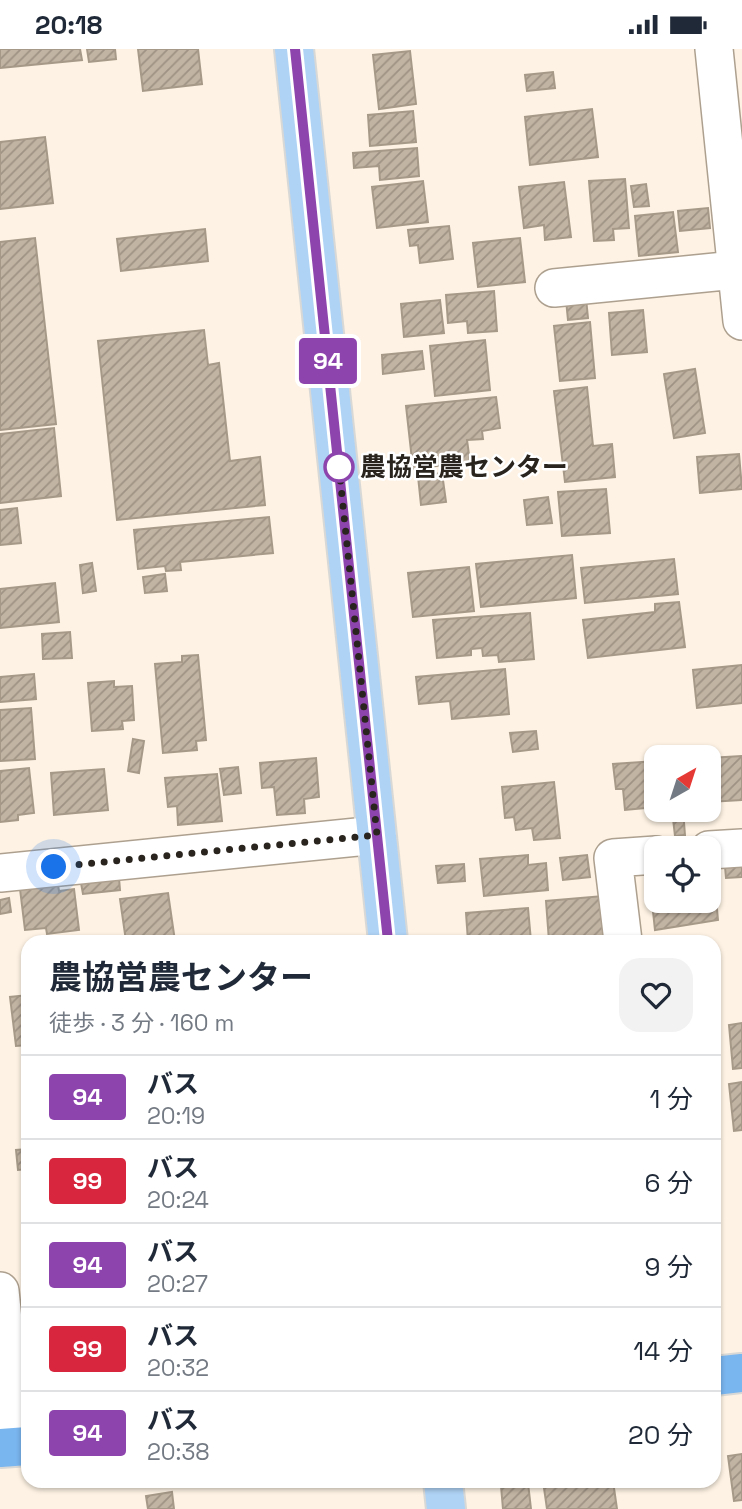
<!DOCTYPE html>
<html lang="ja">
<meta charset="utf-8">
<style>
:root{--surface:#fff;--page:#f2f2f3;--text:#1f2937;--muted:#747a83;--line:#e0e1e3}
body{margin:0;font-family:"Space Grotesk","Noto Sans JP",sans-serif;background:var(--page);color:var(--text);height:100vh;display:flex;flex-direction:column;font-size:26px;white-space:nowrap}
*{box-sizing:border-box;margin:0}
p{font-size:23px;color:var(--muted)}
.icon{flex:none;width:38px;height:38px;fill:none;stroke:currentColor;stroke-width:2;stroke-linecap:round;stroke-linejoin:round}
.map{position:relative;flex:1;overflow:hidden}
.panel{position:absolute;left:21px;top:886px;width:700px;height:553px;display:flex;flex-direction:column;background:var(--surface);border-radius:21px;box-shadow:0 2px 5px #0004}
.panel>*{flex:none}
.badge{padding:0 14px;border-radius:5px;font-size:24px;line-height:46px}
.needle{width:46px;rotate:39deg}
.fabs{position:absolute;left:644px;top:696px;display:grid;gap:14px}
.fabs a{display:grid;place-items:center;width:77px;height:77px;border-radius:14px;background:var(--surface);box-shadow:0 2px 5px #0004;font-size:35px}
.you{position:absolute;width:35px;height:35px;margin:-18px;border:5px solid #fff;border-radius:50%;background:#1a73e8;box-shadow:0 0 0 10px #1a73e833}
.map>.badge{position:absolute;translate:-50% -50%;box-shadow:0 0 0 4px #fff}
.round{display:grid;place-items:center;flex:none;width:74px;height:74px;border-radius:21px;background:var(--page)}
.headline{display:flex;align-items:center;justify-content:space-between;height:119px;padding:0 28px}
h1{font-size:33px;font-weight:700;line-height:52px}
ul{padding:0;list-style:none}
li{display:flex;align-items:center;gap:21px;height:84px;padding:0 28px;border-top:2px solid var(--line)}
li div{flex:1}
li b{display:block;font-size:26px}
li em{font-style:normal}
li .badge{min-width:77px;font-weight:700;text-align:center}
.status{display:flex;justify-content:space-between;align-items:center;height:49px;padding:0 35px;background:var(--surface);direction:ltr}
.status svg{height:19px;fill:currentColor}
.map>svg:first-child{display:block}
.building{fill:url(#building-hatch);stroke:#a69988;stroke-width:2}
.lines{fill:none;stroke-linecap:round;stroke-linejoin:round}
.minor-casing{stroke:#aea08f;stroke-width:40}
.major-casing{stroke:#d8d8d6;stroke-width:42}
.highway-casing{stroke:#d8d8d6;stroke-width:42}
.minor{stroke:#fff;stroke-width:37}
.major{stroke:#afd3f5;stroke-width:38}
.highway{stroke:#79b5ef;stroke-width:38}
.line-casing{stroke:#fff;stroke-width:16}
.line{stroke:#8e44ad;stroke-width:10}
.walk{stroke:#29241d;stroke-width:7;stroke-dasharray:0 12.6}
.stop-dot{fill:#fff;stroke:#8e44ad;stroke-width:3.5}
.labels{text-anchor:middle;stroke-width:5;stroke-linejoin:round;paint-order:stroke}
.stop-label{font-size:26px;font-weight:bold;fill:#29241d;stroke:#fff;text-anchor:start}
</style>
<div class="status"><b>20:18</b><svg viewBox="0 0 49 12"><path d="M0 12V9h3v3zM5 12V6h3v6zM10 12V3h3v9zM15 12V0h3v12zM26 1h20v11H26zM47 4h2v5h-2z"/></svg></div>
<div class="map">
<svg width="742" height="1460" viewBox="0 0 742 1460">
<defs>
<pattern id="building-hatch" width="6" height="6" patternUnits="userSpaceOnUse" patternTransform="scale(1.75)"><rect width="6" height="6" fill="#c2b4a3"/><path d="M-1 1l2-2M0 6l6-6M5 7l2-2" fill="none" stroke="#9e9284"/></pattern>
</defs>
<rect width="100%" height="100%" fill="#fdf2e3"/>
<path class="building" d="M0,0H80L82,11L0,19Z
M87,0H115L116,10L89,13Z
M138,0H198L202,35L143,42Z
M410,2L416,55L379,60L373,6Z
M553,23L555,39L527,42L525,26Z
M592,60L598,108L530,116L525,68Z
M413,62L416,93L370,97L368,66Z
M45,88L53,154L0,160V93Z
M417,99L419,127L380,131L379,117L354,119L353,104Z
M625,130L629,179L613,180L614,191L594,192L589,132Z
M423,132L428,173L377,179L372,138Z
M564,133L571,188L545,191L544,176L524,179L519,138Z
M646,135L649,157L634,158L631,137Z
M708,159L710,179L680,182L678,162Z
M673,163L678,203L639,207L635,167Z
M449,177L453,210L420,214L418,196L410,197L408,181Z
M205,180L208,212L121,222L117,190Z
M35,189L56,375L0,381V193Z
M520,189L525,233L478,238L473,194Z
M494,242L497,282L468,284L467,272L448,274L446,246Z
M586,249L588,269L568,271L566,251Z
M440,251L444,284L404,288L401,255Z
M643,261L647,303L612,306L609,264Z
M590,273L595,329L560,332L554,277Z
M204,281L208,316L219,314L230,412L260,408L265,456L117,471L98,292Z
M485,291L490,341L435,347L430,297Z
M422,302L424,320L383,325L382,306Z
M695,320L705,384L674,389L664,325Z
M587,338L593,397L612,395L615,428L565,433L554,342Z
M496,348L500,379L482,382L483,390L467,391L470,413L413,420L406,357Z
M54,379L61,447L0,454V385Z
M739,405L742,440L700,444L697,408Z
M442,424L446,453L421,456L418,427Z
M606,440L610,484L562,487L558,443Z
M548,448L552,474L527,476L524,451Z
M17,459L21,494L0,496V461Z
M269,468L273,504L180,513L181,521L166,522L165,517L138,520L134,481Z
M572,506L576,549L481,558L476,515Z
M674,510L678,545L585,554L581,519Z
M92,514L96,542L83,544L80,516Z
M469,518L474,562L413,568L408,524Z
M165,525L167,542L145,544L143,528Z
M55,534L59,573L0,579V540Z
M679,553L685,598L588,609L583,571L655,563V555Z
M530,564L534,610L499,613L498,606L483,607L482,599L471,600V606L437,609L433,571Z
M70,583L72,609L43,610L42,585Z
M198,606L206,691L196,692L197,701L163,704L155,615L182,613V607Z
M742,616V654L697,659L693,621Z
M505,620L509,665L452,670L450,652L419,655L416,628Z
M34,625L36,650L0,653V628Z
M114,632V638L132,637L134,671L122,672L123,680L92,682L88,634Z
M31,659L35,710L0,712V661Z
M536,682L538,700L513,703L510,684Z
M133,690L144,692L139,724L128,722Z
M742,707V751L709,753V709Z
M316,709L319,748L304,750L305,764L277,766L274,738L262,739L260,714Z
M656,712V758L625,761L623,740H616L613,715Z
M238,718L241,744L224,746L220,720Z
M29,719L34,764L18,766V771L0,773V722Z
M104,720L108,761L54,766L51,724Z
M217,725L222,772L178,776L177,757L168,758L165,729Z
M554,733L560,789L534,791L532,779L516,781L514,768L505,769L502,738Z
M672,761H683L685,786L675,787Z
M528,806V816L546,814L548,841L484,847L480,810Z
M587,806L590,828L563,831L560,809Z
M464,815L465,832L438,834L436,817Z
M742,816V828L726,829L725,818Z
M714,828L718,871L655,881L650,834H656V852H709V829Z
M119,829L120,841L83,845L81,834Z
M58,836L59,842L74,840L79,881L47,885L46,879L25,881L20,840Z
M168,844L175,892H126L120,850Z
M603,847L607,888L549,892L546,852Z
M9,849L11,863L0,865V851Z
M528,859L531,892H468L466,864Z
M28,946V996L16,997L10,948Z
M742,974V1019L733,1020L729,976Z
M742,1033V1081L734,1082L729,1035Z
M28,1100V1120L18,1121L16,1101Z
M742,1405V1451L734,1452L728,1407Z
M543,1432H613L617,1460H547Z
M528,1434L531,1460H503L501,1437Z
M172,1443L174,1460H148L146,1447Z"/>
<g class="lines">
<defs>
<path id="minor" d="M714,0L742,272
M554,239L735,221
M709,801L742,799
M0,824L377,786
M623,892L613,809L656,806
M0,1242L16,1398"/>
<path id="major" d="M294,0L388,892
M443,1432L446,1460"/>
<path id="highway" d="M714,1327L742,1324
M0,1399L28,1397"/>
</defs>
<use href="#minor" class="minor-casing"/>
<use href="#major" class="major-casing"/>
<use href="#highway" class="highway-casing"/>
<use href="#minor" class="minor"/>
<use href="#major" class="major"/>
<use href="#highway" class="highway"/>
</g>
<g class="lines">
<defs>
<path id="line" d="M295,0L388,892"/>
</defs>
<use href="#line" class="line-casing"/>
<use href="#line" class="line"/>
<path class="walk" d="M54,818L377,786L339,418"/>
</g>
<circle class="stop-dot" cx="339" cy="418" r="14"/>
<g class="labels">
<g class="stop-label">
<text x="360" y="427">農協営農センター</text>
</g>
</g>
</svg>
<div class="fabs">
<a><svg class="needle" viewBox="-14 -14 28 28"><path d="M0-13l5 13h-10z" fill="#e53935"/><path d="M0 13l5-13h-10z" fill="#747a83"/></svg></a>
<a><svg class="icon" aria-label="locate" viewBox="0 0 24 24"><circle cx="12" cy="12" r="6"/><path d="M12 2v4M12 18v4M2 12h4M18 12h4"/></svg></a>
</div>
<div class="you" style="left:54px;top:818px"></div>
<b class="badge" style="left:328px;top:312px;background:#8e44ad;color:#fff">94</b>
<section class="panel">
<div class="headline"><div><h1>農協営農センター</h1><p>徒歩 · 3 分 · 160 m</p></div><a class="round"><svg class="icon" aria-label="heart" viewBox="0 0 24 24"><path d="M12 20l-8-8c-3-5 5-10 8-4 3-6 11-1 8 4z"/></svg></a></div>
<ul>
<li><span class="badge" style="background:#8e44ad;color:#fff">94</span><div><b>バス</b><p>20:19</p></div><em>1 分</em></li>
<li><span class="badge" style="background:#d7263d;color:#fff">99</span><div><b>バス</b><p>20:24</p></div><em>6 分</em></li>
<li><span class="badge" style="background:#8e44ad;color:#fff">94</span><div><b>バス</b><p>20:27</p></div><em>9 分</em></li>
<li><span class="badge" style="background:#d7263d;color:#fff">99</span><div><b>バス</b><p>20:32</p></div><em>14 分</em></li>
<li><span class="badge" style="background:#8e44ad;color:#fff">94</span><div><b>バス</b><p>20:38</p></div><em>20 分</em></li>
</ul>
</section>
</div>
